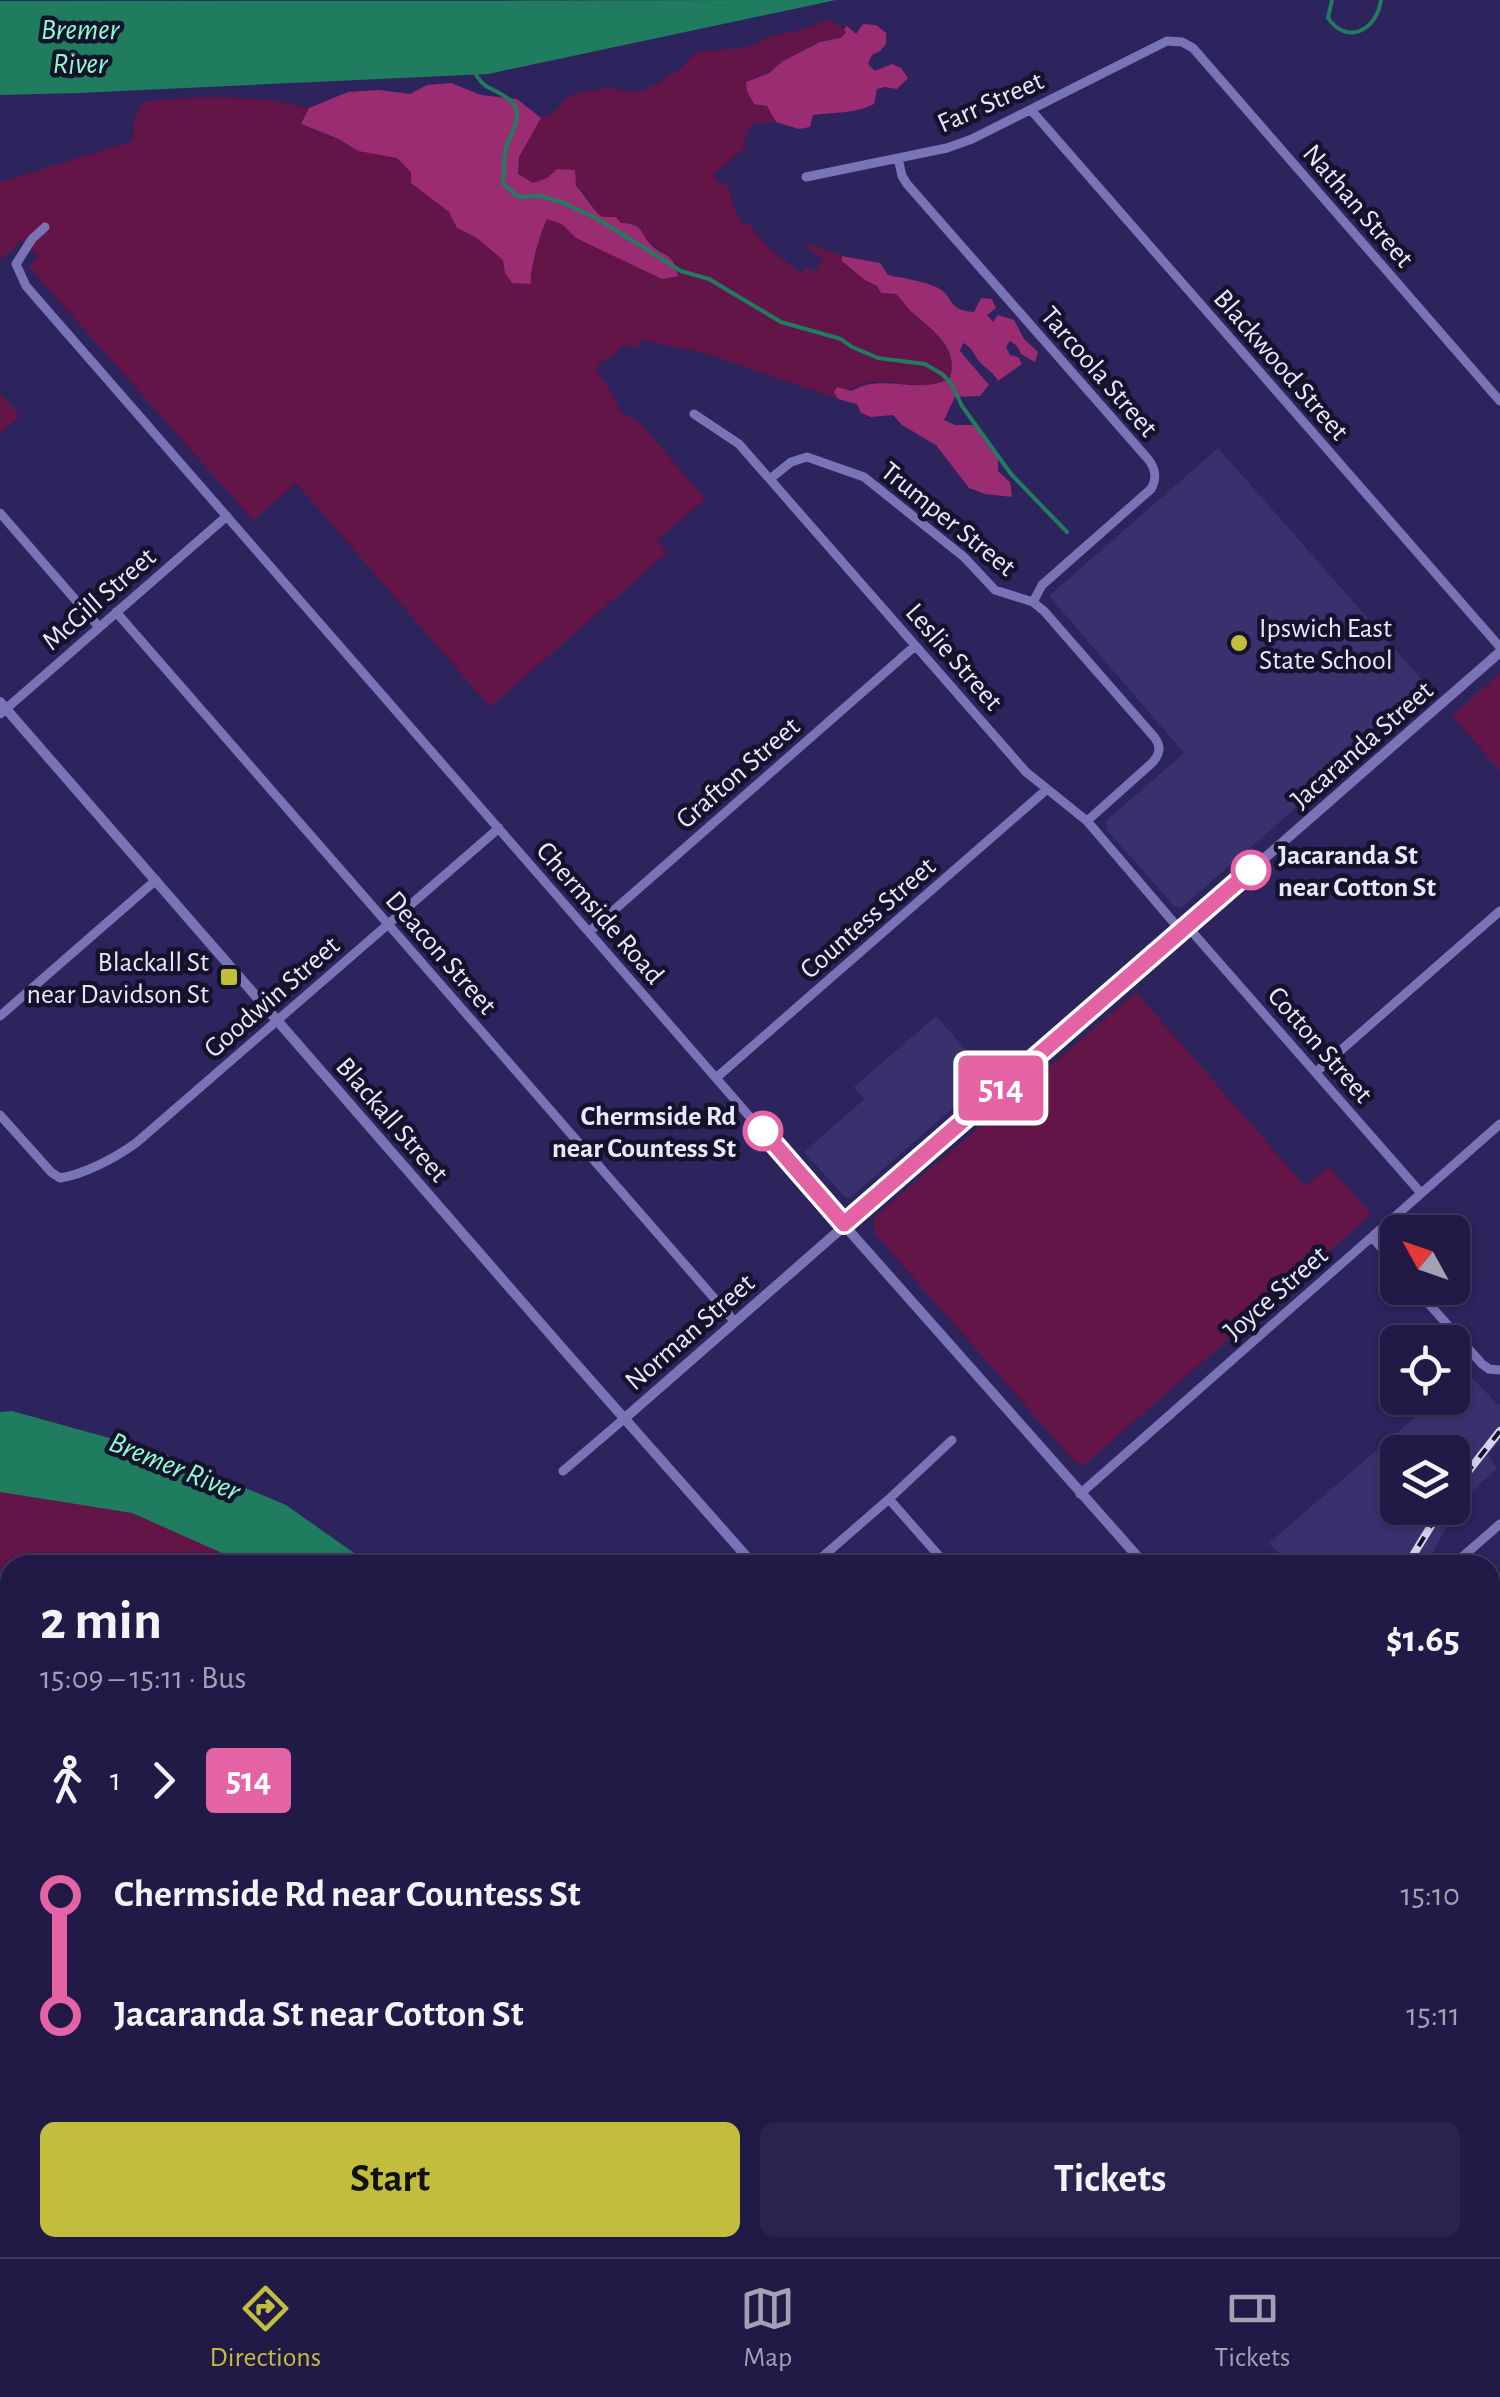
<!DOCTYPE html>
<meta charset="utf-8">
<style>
:root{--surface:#221a46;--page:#2a234d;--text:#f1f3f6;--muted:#a2a1b3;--line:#3f385f;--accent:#c3bd3e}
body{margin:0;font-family:"Alegreya Sans",sans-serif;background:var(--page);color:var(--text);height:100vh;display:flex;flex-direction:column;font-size:38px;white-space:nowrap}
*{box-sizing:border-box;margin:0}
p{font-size:32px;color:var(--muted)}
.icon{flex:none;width:55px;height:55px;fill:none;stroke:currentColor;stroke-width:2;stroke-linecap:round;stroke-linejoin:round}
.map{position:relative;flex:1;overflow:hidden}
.drawer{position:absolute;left:0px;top:1555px;width:1500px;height:702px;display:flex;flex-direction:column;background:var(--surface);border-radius:30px 30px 0 0;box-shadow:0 2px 8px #0004,0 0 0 2px var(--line)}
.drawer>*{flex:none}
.badge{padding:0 20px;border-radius:8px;font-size:35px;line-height:65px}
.needle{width:65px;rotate:310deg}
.controls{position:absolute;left:1380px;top:1215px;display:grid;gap:20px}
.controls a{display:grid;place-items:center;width:90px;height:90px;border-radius:15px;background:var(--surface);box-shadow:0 2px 8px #0004,0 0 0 2px var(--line);font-size:50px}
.map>.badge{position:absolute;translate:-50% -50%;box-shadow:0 0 0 5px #fff}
.legs{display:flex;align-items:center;gap:15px;height:110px;padding:0 40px;font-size:32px}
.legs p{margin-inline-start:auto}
.headline{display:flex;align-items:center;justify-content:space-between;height:170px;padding:0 40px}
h1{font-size:55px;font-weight:600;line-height:75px}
.button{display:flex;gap:20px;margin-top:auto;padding:20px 40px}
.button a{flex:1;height:115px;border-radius:15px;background:var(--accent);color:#111;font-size:40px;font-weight:600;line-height:115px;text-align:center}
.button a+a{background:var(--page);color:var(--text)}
ul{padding:0 40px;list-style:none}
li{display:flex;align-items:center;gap:35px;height:120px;font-size:38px}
li i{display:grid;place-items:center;width:15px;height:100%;margin:0 12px;background:currentColor}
li i::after{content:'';width:25px;height:25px;margin:-12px;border:8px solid;border-radius:50%;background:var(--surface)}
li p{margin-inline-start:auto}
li:first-child i{background:linear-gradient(#0000 50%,currentColor 0)}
li:last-child i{background:linear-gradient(currentColor 50%,#0000 0)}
.tabs{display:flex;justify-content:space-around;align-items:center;height:140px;border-top:2px solid var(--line);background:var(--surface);font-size:28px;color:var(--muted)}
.tabs a{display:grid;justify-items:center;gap:5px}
.tabs .current{color:var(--accent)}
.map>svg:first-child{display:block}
.built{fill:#39306e;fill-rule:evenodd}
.green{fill:#621546}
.forest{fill:#9b2c72}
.water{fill:#207c5e}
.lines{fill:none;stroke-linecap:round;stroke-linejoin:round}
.stream{stroke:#207c5e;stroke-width:4}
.minor{stroke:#7974b6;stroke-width:9}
.tertiary{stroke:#7974b6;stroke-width:10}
.rail-casing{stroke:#d4d3ed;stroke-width:8}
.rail{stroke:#15132c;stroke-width:4;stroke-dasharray:11;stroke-linecap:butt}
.line-1-casing{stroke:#fff;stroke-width:22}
.line-1{stroke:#e463a4;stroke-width:15}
.poi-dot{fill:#c3bd3e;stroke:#15132c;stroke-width:4}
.stop-1-dot{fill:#fff;stroke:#e463a4;stroke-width:5}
.labels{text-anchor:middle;stroke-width:9;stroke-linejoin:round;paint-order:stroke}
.street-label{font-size:28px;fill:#e7e7fd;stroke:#15132c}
.poi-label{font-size:28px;fill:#e7e7fd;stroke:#15132c;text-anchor:start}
.stop-label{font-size:28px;font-weight:bold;fill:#e7e7fd;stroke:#15132c;text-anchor:start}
.water-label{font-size:30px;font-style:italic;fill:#90facf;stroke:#15132c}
</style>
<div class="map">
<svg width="1500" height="2257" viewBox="0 0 1500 2257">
<rect width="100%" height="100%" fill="#2d235d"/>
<path class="built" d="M1218,448L1431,690L1181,908L1175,907L1107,830L1106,821L1184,753L1049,596Z
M936,1016L989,1076L850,1198L845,1197L804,1152L864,1099L854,1087Z
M1467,1372L1498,1405L1500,1404V1441L1488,1454L1497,1469L1450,1510L1453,1515L1426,1565H1289L1269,1543L1437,1398H1452L1453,1384ZM1452,1452V1508H1398V1452Z
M1500,2191V2257H1432L1442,2248H1490V2200Z
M1319,2248H1370L1369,2257H1318Z"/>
<path class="green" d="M826,20C834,22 843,25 846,33C838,39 833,38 823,41C798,49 780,69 756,77L761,106H767L776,122L753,123L744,138L747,146L714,174L718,182L728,185L735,211L742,223L749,224L768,247L802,274L806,267L814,271L823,260L803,244H810L842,256V261L865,280L888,295L896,293C902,299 906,306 912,312C933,331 958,346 950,378C920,395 894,375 864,384C850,388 851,391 834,392L838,399L704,353L646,341L641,338L638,347L623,345C613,361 606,354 596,369L615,398L621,412L639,422L706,499L657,540L667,553L490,707L296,483L253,520L29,267L38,257L20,239L16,247L0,260V182L133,141L134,118L144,102C198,94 255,95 309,108L302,125L339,139L358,151L398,158L411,172L412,183L449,212L457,228L477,238L529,277C536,257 538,237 547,219L562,223L576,238L669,255L652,245L632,224H621L616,218L602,217L593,209L586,195L557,169L547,178L533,183L518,174L519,157L541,118L554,112L565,99L577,93L607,88L637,92L655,85L681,68L696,52L748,47L771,36L801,30Z
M0,393L20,416L0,434Z
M1500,673V771L1452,716Z
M1136,992L1305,1186L1329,1166L1371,1215L1084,1465L1075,1462L875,1234L873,1218Z
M0,1492L132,1513L249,1565H10V1918L0,1902Z
M1106,2248H1287L1285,2257H1095Z"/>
<path class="forest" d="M863,24L876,25L886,33V44L880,51L872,55L868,64L875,71L892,64L901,68L908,78L897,89L885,87L877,89L874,104C855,114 835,112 813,115L810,127L799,129L776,122L767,106L754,104L747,91L746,82L769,73L783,61L820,42L840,38L846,33L844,29L847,26L856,34Z
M451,83L481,95L517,99L541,118L519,157L518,174L533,183L547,178L557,169L575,170L576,186C586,196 591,208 602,217H616L621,223C645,224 639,233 652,246C667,259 672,251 678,276L662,279L576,238L562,224L547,219C541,231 529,270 531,284L512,283L505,273L503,260L477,238L457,228L449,212L411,183V172L397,158L358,151L339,139L301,124L309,108L348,92L379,90L410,94L427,85Z
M842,256L880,263L888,275C902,278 923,281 936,287C956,296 945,310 974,312L981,298L992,299L996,308L987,315L993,322L998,315L1014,320L1024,339L1038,352L1035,362L1021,354L1017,346L1010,341L1006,347L1010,355L1018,357L1022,364L998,381C991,369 984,368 978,360C973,352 972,348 963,343L960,351L989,385L980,396L955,397L944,420L955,425H973L998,454V471L1010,482L1012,497L985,494L969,488L936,445L902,425L893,415L871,417L861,413L857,404L838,399L834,392L837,387L852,391C882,372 919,396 950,378C959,347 933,331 912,312C906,307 902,299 896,294L881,293L877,286L865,280L842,261Z"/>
<path class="water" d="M836,0L488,74L79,93L0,95V1Z
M12,1411L160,1452L286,1505L371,1565H249L132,1513L0,1492V1412Z
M819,2248H998L996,2257H820Z"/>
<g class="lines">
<path class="stream" d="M1332,0L1328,18C1347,46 1377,30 1381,0
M475,72C483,91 497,88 511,101C526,115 508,136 505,152C504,163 504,174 503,184L519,197L540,196L561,202L596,218L681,271L709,279L781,322L841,339L852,347L878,358L925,364L942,374L951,383L962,406L1011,474L1067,532
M1115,1559L1120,1565"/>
<path class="minor" d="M1031,110L1500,647
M898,158L902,176L907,184L1148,459C1156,469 1157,478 1151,489L1042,585L1033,602
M806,177L947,148L972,139L1167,41L1182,42L1193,48L1500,401
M45,227L32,239L16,264L26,286L844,1225
M694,414L739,444L1026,772L1087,821L1181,931
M770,479L791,462L807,457L864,477L964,557L995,590L1033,602L1044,611L1155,738C1162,748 1159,755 1152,763L1087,821
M0,513L99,627
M116,612L734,1321
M0,714L227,516
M1187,926L1421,1193
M589,932L915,646
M0,1016L156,880
M1316,1072L1500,911
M716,1078L1046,790
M0,1115L51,1172L60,1178C85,1174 115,1158 136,1143L499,828
M1372,1237L1398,1267
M1415,1288L1482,1364L1489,1369L1500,1370
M563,1471L625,1418
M1080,1494L1500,1124
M889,1499L947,1565
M813,1565L889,1499L952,1440
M1453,1565L1500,1524
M1490,1641L1500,1653
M1490,1739L1500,1730
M0,1962L10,1980
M0,2090L10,2084
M1490,2189L1500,2180
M0,2217L10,2211
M604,2248L609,2257
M151,2257L168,2248
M551,2257L567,2248
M1413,2257L1424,2248"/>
<path class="tertiary" d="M0,702L570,1357L754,1565
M844,1225L1145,1565
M625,1418L1500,652
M1490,1958L1500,1969
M1301,2257L1302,2248"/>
<defs>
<path id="rail" d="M1452,1492L1500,1431
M1407,1565L1442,1508
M1346,2257L1348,2248"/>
</defs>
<use href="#rail" class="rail-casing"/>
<use href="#rail" class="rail"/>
</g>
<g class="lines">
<defs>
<path id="line-1" d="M763,1131L844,1224L1251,870"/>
</defs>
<use href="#line-1" class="line-1-casing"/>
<use href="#line-1" class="line-1"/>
</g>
<g class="poi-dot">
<circle cx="1239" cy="643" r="10"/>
<rect x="219" y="967" width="20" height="20" rx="5"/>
</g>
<g class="stop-1-dot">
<circle cx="1251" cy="870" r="18"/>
<circle cx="763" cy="1131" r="18"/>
</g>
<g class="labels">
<g class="street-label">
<text transform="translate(990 101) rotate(-24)" y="10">Farr Street</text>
<text transform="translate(1359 205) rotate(49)" y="10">Nathan Street</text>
<text transform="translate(1282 364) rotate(49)" y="10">Blackwood Street</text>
<text transform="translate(1100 371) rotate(49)" y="10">Tarcoola Street</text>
<text transform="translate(949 518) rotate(39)" y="10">Trumper Street</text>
<text transform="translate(98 598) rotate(-41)" y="10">McGill Street</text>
<text transform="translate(955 656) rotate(49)" y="10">Leslie Street</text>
<text transform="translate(1361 744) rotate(-41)" y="10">Jacaranda Street</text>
<text transform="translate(737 772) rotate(-41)" y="10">Grafton Street</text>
<text transform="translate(601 912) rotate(49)" y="10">Chermside Road</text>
<text transform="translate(867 917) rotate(-41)" y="10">Countess Street</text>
<text transform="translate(442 952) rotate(49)" y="10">Deacon Street</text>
<text transform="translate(271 996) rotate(-41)" y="10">Goodwin Street</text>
<text transform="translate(1321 1044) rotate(49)" y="10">Cotton Street</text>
<text transform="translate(393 1119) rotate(49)" y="10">Blackall Street</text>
<text transform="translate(1275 1292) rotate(-41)" y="10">Joyce Street</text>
<text transform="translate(689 1331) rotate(-41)" y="10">Norman Street</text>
</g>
<g class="poi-label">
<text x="1259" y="637">Ipswich East<tspan x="1259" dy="32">State School</tspan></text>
<text x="209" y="971" text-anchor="end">Blackall St<tspan x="209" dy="32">near Davidson St</tspan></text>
</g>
<g class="stop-label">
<text x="1278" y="864">Jacaranda St<tspan x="1278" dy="32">near Cotton St</tspan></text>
<text x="736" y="1125" text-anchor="end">Chermside Rd<tspan x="736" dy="32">near Countess St</tspan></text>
</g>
<g class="water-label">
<text x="80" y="39">Bremer<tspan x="80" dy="34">River</tspan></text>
<text transform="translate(175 1466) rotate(22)" y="10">Bremer River</text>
</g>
</g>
</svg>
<div class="controls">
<a><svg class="needle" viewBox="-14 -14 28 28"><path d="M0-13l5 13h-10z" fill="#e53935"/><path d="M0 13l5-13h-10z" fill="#a2a1b3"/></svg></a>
<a><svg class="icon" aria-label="locate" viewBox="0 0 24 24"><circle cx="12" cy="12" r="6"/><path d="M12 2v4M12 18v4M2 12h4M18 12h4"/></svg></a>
<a><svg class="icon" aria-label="layers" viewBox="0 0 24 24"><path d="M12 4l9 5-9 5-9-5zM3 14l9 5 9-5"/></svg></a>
</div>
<b class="badge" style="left:1001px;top:1088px;background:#e463a4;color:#fff">514</b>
<section class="drawer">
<div class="headline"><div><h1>2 min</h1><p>15:09 – 15:11 · Bus</p></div><b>$1.65</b></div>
<div class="legs"><svg class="icon" aria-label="walk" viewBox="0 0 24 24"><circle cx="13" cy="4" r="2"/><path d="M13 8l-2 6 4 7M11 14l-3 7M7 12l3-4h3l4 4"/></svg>1<svg class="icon" aria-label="forward" viewBox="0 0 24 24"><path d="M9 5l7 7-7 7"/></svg><b class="badge" style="background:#e463a4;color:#fff">514</b></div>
<ul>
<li><i style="color:#e463a4"></i><b>Chermside Rd near Countess St</b><p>15:10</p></li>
<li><i style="color:#e463a4"></i><b>Jacaranda St near Cotton St</b><p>15:11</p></li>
</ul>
<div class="button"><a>Start</a><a>Tickets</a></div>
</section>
</div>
<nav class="tabs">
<a class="current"><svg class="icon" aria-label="directions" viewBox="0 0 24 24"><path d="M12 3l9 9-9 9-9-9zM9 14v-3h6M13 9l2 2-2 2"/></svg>Directions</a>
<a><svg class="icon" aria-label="map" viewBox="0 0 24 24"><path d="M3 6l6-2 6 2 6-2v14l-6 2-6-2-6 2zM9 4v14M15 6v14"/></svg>Map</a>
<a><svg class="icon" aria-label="tickets" viewBox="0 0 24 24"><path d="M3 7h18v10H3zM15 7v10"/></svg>Tickets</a>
</nav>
